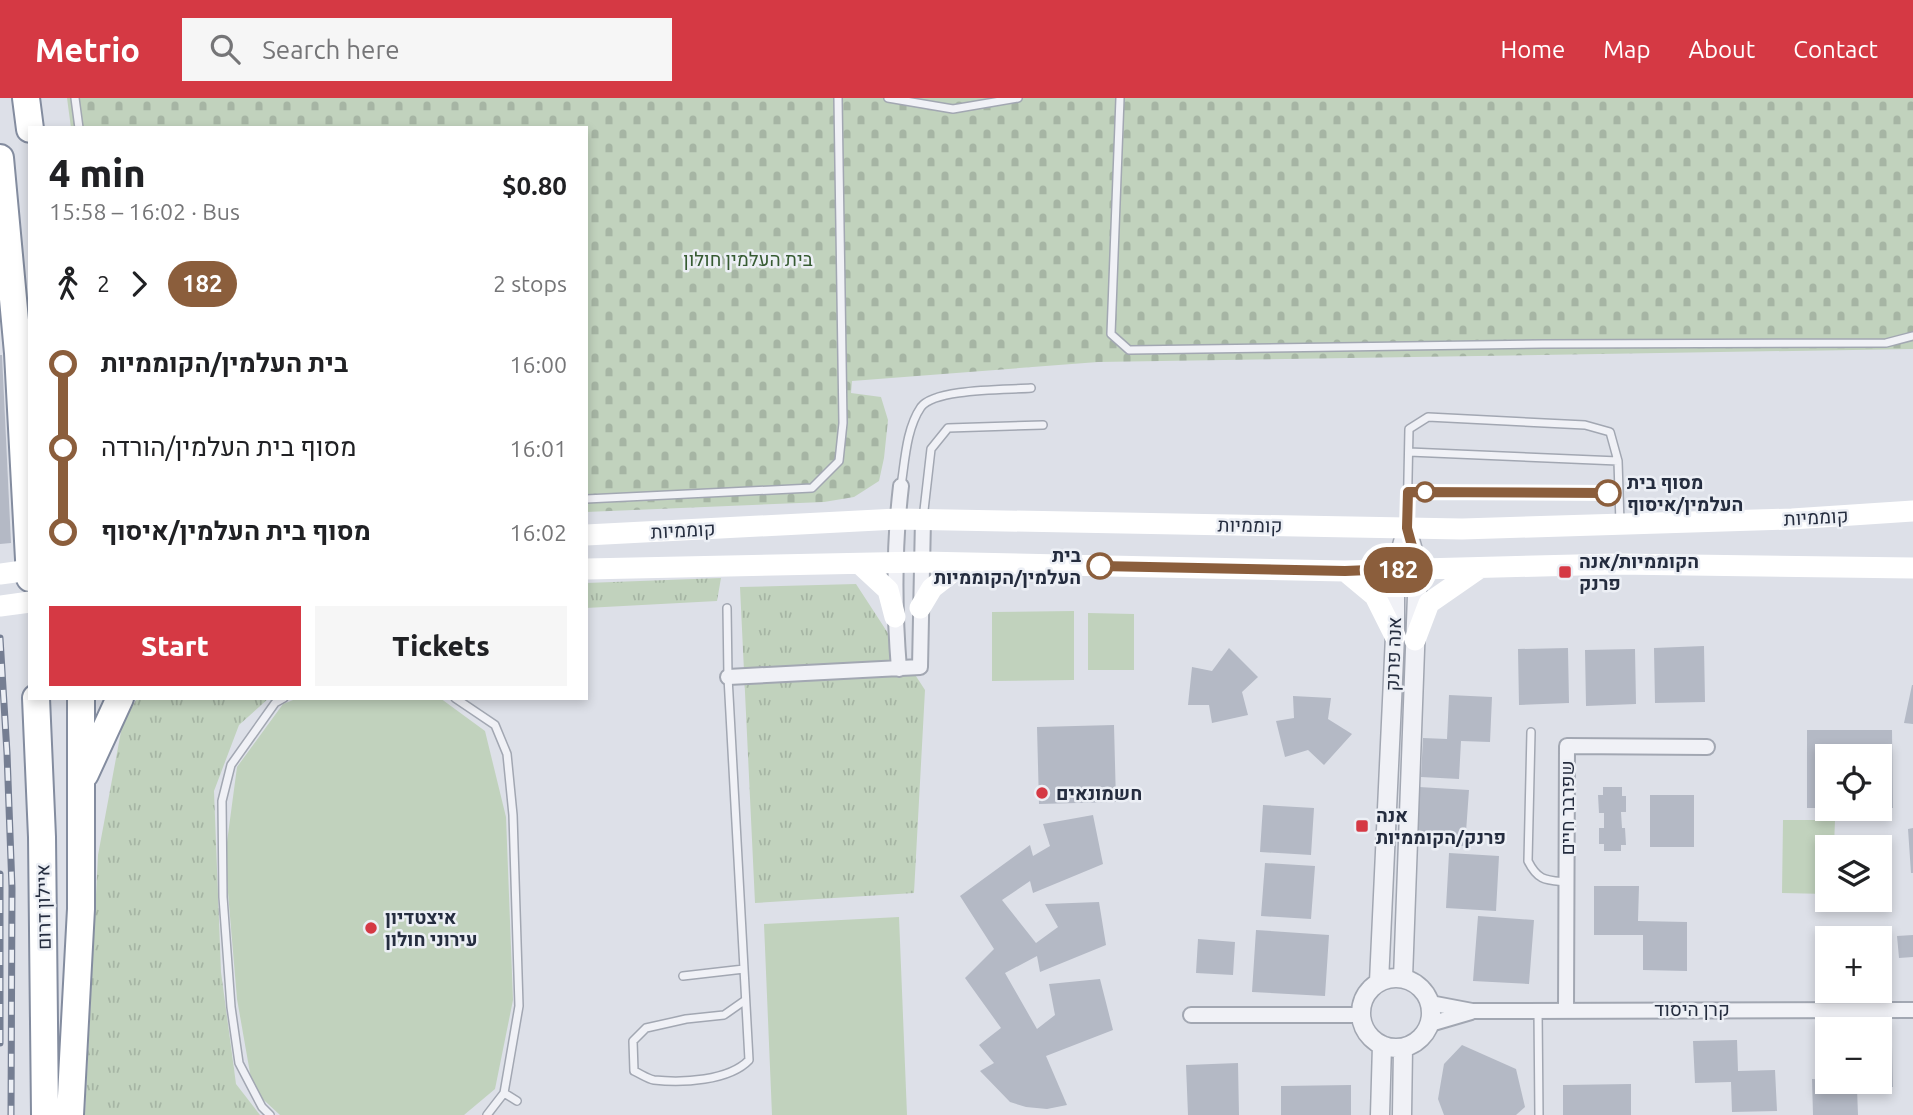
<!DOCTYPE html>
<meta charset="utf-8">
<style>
:root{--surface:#fff;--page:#f6f6f6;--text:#202124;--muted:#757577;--accent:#d53944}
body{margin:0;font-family:Ubuntu,Heebo,sans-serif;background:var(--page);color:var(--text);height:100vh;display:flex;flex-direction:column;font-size:26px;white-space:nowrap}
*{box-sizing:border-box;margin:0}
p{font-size:23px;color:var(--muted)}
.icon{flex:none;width:38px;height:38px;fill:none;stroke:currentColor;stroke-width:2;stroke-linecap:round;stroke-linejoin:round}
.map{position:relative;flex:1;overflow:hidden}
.details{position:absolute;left:28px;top:28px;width:560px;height:574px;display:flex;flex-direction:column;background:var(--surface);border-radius:0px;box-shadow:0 4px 10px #0003}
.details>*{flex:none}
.badge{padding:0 14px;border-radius:23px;font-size:24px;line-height:46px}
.tools{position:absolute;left:1815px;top:646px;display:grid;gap:14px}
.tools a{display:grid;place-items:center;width:77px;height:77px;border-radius:0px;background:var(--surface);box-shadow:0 4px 10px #0003;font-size:35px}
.map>.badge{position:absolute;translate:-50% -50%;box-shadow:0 0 0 4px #fff}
.legs{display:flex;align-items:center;gap:10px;height:77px;padding:0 21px;font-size:23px}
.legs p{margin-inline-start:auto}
.overview{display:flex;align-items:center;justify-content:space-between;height:119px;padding:0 21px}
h1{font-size:38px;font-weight:800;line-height:52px}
.primary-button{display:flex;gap:14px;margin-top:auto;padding:14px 21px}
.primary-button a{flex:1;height:80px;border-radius:0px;background:var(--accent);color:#fff;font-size:28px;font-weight:800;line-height:80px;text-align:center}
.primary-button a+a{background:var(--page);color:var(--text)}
ul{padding:0 21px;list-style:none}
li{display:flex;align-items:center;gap:24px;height:84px;font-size:26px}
li i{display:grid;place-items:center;width:10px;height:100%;margin:0 9px;background:currentColor}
li i::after{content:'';width:18px;height:18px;margin:-9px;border:5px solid;border-radius:50%;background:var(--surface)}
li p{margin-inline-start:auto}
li:first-child i{background:linear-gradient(#0000 50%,currentColor 0)}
li:last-child i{background:linear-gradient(currentColor 50%,#0000 0)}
header{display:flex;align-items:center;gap:42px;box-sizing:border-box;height:98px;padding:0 35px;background:var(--accent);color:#fff}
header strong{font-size:33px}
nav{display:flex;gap:38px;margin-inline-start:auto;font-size:24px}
.search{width:490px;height:63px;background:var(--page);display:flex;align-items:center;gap:18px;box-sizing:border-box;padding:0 24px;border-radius:0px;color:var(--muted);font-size:26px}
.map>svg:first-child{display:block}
.grass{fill:url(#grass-tufts)}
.cemetery{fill:url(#cemetery-stones)}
.garden{fill:#c1d2bd}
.building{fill:#b4b9c5}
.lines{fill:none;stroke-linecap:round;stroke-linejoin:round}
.service-casing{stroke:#a2a7b2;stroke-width:10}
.minor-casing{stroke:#a2a7b2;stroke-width:18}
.tertiary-casing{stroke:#a2a7b2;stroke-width:21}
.motorway-casing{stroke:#838c9f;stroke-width:30}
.service{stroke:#f0f1f6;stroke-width:7}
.minor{stroke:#f0f1f6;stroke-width:14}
.tertiary{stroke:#f0f1f6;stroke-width:18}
.secondary{stroke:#fff;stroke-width:21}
.motorway{stroke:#fff;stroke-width:26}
.rail-casing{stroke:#757e92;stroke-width:7}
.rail{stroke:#eceff5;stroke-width:4.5;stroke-dasharray:13;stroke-linecap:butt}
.secondary-bridge{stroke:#fff;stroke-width:21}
.line-1-casing{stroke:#fff;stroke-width:16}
.line-1{stroke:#8b5e3c;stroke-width:10}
.stop-1-dot{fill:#fff;stroke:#8b5e3c;stroke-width:3.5}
.poi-dot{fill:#d53944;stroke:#eceff5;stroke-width:2.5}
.labels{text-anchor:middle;stroke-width:5;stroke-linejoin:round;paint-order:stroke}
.park-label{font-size:19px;fill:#365b32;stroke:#eceff5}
.stop-label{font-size:19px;font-weight:bold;fill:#252d3f;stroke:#eceff5;text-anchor:start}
.street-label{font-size:19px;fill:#252d3f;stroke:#eceff5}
.poi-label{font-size:19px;font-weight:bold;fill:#252d3f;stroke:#eceff5;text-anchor:start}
</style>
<header>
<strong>Metrio</strong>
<div class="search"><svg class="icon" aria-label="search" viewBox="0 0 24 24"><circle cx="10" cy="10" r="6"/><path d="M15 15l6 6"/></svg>Search here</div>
<nav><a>Home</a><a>Map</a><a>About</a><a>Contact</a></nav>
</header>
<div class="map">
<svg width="1913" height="1017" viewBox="0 0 1913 1017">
<defs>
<pattern id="grass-tufts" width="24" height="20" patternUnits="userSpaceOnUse" patternTransform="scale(1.75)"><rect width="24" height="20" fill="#c1d2bd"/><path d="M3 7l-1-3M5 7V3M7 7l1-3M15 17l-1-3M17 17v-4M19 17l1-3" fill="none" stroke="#a6b5a4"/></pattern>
<pattern id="cemetery-stones" width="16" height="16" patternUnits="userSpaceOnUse" patternTransform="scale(1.75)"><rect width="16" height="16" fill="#c1d2bd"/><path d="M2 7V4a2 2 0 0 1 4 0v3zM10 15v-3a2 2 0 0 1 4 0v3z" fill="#a6b5a4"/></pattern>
</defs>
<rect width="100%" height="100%" fill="#dde0e8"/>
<path class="grass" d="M721,480L717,503L586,510V485Z
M856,486L925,592L914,795L755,805L740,489Z
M137,600H269L239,627L214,693L221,874L236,986L260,1017H85L98,757L122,628Z"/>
<path class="cemetery" d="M67,0H1913V251L1098,264L852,283L851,295L881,299L888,322L884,360L879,383L854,399L824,404L586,414V30H71Z"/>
<path class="garden" d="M1074,513V582L992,583V514Z
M1088,515L1134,516V572H1088Z
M298,600H440L485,633L506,719L513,902L495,991L464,1017H280L253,992L237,901L225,759L237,669L283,606Z
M1783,722H1835L1834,749H1827V796L1782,795Z
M899,819L907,1017H772L764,826Z"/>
<path class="building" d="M0,257H2L11,445L0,446Z
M1704,548L1705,604L1655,605L1654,550Z
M1229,550L1258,579L1242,594L1248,617L1212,625L1209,607H1188L1192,569L1212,573Z
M1568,550L1569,605L1519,607L1518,551Z
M1635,551L1636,606L1586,608L1585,552Z
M1912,587H1913V626L1904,625Z
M1449,597L1492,599L1490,644L1461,643L1459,681L1421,679L1423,640L1447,641Z
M1293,598L1331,600L1328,621L1352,636L1324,667L1308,652L1285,659L1276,623L1294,620Z
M1114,627L1116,704L1039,706L1037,629Z
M1807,632H1892L1893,710H1880V658H1827V710H1807Z
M1419,689L1469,692L1465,748L1415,745Z
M1603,689H1622V698H1626V714H1621L1622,730H1625L1626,747H1621V753H1604V746H1599V730H1604V715H1599L1598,697H1603Z
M1650,697H1694V749H1650Z
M1263,707L1314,710L1311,757L1260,754Z
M1093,717L1103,766L1033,795L1030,783L1002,802L1036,845L1058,829L1045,806L1099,804L1106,847L1040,874L1037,858L1005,875L1037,931L1055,917L1049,886L1100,881L1113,932L1046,958L1067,1007L1047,1011L1026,1009L1010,1004L980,973L994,965L979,947L1001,930L965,880L994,851L960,798L1030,747L1033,758L1050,748L1043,726Z
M1913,730V775H1911L1908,731Z
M1449,755L1499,758L1496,813L1446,810Z
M1265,765L1315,768L1311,821L1261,818Z
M1594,788H1639L1638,823L1687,824V873L1643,872V837H1594Z
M1478,818L1534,822L1529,886L1473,883Z
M1256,832L1329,837L1325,898L1252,894Z
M1913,837V859L1899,860L1897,838Z
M1198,841L1235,844L1233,877L1196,875Z
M1737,942L1738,973L1775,972L1777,1013L1732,1014L1731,984L1695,985L1693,943Z
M1462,947L1516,971L1525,1009L1516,1017H1444L1438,1001L1444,966Z
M1880,947H1892L1893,989L1857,990L1858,1017H1813L1812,981L1880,984Z
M1238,965L1239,1017H1188L1186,967Z
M1631,986V1017H1563V987Z
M1351,987V1017H1281V988Z"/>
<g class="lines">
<defs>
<path id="service" d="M75,0L79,30
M888,0L953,11L1018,0
M1120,0L1111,236L1129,252L1543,246L1886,245L1913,238
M1409,354L1618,363
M901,388C905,363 906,331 921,309C935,290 1008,292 1031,290
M1408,394L1619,395
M586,401L812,390L839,363L843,325L838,0
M923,421L931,351L948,330L1043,327
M1407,428L1409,331L1428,319L1585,327L1610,334L1618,363L1620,425
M727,510L728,579L749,962C729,983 682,985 654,982C648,981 641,976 634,973L633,943L646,930L686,921L724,917L744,903
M455,600L495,627L507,656L513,717L519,908L504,995L487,1017
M1531,634L1528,763C1538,783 1546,782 1566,784
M683,878L744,871
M1538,913L1539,1017
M504,995L517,1003
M270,1017L262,1009L239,965L231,909L223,799L222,703L231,667L275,605L284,600"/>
<path id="minor" d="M899,571C894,510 894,448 901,388
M728,579L920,569L923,421
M1430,905L1472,913L1913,912
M1566,912L1567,648L1707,649
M1191,917H1361
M1430,926L1471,914"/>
<path id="tertiary" d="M1361 915a35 35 0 1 1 70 0a35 35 0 1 1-70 0Z
M1403,880L1418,470L1407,431
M1379,884L1395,538V472L1407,430
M1380,1017L1382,947
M1402,1017L1403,950"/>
<path id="motorway" d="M26,0L30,31
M0,60L18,255L30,480
M36,600L42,739L45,1017
M85,676L120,600
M70,1017L81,811V600"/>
</defs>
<use href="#service" class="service-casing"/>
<use href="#minor" class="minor-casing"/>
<use href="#tertiary" class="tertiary-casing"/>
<use href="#motorway" class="motorway-casing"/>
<use href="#service" class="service"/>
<use href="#minor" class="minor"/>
<use href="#tertiary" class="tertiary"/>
<path class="secondary" d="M586,437L897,421L1462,431L1792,421L1913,413
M861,467L888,492L895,519
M586,471L922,464L1345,473L1616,466L1913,470
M1345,473L1375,498L1395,538
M0,508L30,504
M920,510L932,490L964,465
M1415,542L1429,505L1478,471"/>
<use href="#motorway" class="motorway"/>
<defs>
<path id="rail" d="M0,540L7,655L12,790L11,1017
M0,776V945"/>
</defs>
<use href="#rail" class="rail-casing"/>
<use href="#rail" class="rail"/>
<path class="secondary-bridge" d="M0,476L30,472"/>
</g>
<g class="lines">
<defs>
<path id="line-1" d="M1100,468L1345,473L1418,470L1407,430L1408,394L1608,395"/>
</defs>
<use href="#line-1" class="line-1-casing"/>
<use href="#line-1" class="line-1"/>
</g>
<g class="stop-1-dot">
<circle cx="1425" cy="394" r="9"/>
<circle cx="1608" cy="395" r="12"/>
<circle cx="1100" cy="468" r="12"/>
</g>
<g class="poi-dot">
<rect x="1558" y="467" width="14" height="14" rx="3.5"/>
<circle cx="1042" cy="695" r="7"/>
<rect x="1355" y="721" width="14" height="14" rx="3.5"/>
<circle cx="371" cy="830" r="7"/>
</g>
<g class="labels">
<g class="park-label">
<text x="748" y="168">בית העלמין חולון</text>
</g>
<g class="stop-label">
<text x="1627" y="391">מסוף בית<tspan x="1627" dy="22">העלמין/איסוף</tspan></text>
<text x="1081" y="464" text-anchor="end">בית<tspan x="1081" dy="22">העלמין/הקוממיות</tspan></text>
</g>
<g class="street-label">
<text transform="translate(1816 419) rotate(-3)" y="7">קוממיות</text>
<text transform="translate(1250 427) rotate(1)" y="7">קוממיות</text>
<text transform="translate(683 432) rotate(-3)" y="7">קוממיות</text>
<text transform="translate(1393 556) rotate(-88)" y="7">אנה פרנק</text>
<text transform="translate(1567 710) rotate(-90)" y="7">שפרבר חיים</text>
<text transform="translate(43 809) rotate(-91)" y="7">איילון דרום</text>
<text x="1692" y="918">קרן היסוד</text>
</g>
<g class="poi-label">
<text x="1579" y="470">הקוממיות/אנה<tspan x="1579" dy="22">פרנק</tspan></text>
<text x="1056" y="702">חשמונאים</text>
<text x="1376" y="724">אנה<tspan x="1376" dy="22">פרנק/הקוממיות</tspan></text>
<text x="385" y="826">איצטדיון<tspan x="385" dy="22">עירוני חולון</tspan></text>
</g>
</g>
</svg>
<div class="tools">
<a><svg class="icon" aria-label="locate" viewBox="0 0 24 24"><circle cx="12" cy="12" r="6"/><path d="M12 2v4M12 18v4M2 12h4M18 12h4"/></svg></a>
<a><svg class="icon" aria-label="layers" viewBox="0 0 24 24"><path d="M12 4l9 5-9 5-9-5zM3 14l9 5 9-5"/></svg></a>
<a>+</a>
<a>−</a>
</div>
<b class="badge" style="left:1398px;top:472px;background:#8b5e3c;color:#fff">182</b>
<section class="details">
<div class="overview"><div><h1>4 min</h1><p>15:58 – 16:02 · Bus</p></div><b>$0.80</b></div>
<div class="legs"><svg class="icon" aria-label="walk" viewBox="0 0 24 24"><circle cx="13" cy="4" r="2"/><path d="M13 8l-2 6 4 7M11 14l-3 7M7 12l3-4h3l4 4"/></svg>2<svg class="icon" aria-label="forward" viewBox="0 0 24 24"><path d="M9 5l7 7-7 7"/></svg><b class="badge" style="background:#8b5e3c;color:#fff">182</b><p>2 stops</p></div>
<ul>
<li><i style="color:#8b5e3c"></i><b>בית העלמין/הקוממיות</b><p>16:00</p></li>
<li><i style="color:#8b5e3c"></i><span>מסוף בית העלמין/הורדה</span><p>16:01</p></li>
<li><i style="color:#8b5e3c"></i><b>מסוף בית העלמין/איסוף</b><p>16:02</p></li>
</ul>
<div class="primary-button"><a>Start</a><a>Tickets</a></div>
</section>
</div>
